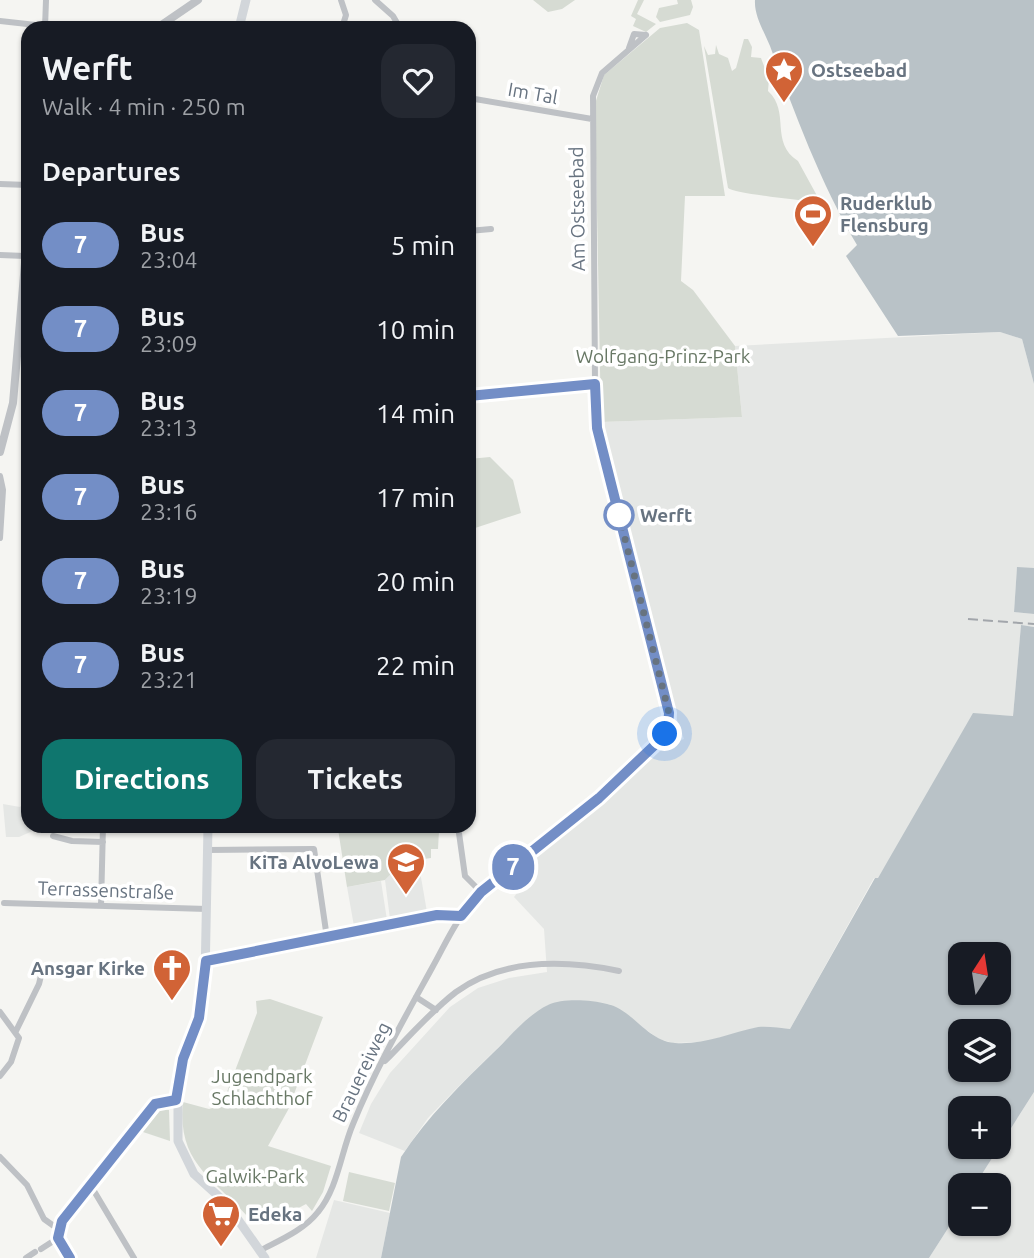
<!DOCTYPE html>
<meta charset="utf-8">
<style>
:root{--surface:#171b24;--page:#242831;--text:#f1f3f6;--muted:#9ea1a6;--accent:#0f766e}
body{margin:0;font-family:Ubuntu,sans-serif;background:var(--page);color:var(--text);height:100vh;display:flex;flex-direction:column;font-size:26px;white-space:nowrap}
*{box-sizing:border-box;margin:0}
p{font-size:23px;color:var(--muted)}
.icon{flex:none;width:38px;height:38px;fill:none;stroke:currentColor;stroke-width:2;stroke-linecap:round;stroke-linejoin:round}
.map{position:relative;flex:1;overflow:hidden}
.details{position:absolute;left:21px;top:21px;width:455px;height:812px;display:flex;flex-direction:column;background:var(--surface);border-radius:21px;box-shadow:0 2px 5px #0004}
.details>*{flex:none}
.badge{padding:0 14px;border-radius:23px;font-size:24px;line-height:46px}
.needle{width:46px;rotate:12deg}
.tools{position:absolute;left:948px;top:942px;display:grid;gap:14px}
.tools a{display:grid;place-items:center;width:63px;height:63px;border-radius:14px;background:var(--surface);box-shadow:0 2px 5px #0004;font-size:35px}
.you{position:absolute;width:35px;height:35px;margin:-18px;border:5px solid #fff;border-radius:50%;background:#1a73e8;box-shadow:0 0 0 10px #1a73e833}
.map>.badge{position:absolute;translate:-50% -50%;box-shadow:0 0 0 4px #fff}
h2{padding:0 21px;font-size:26px;line-height:63px}
.round{display:grid;place-items:center;flex:none;width:74px;height:74px;border-radius:21px;background:var(--page)}
.head{display:flex;align-items:center;justify-content:space-between;height:119px;padding:0 21px}
h1{font-size:33px;font-weight:700;line-height:52px}
.button{display:flex;gap:14px;margin-top:auto;padding:14px 21px}
.button a{flex:1;height:80px;border-radius:21px;background:var(--accent);color:#fff;font-size:28px;font-weight:700;line-height:80px;text-align:center}
.button a+a{background:var(--page);color:var(--text)}
ul{padding:0;list-style:none}
li{display:flex;align-items:center;gap:21px;height:84px;padding:0 21px}
li div{flex:1}
li b{display:block;font-size:26px}
li em{font-style:normal}
li .badge{min-width:77px;font-weight:700;text-align:center}
.map>svg:first-child{display:block}
.built{fill:#e5e7e5}
.green{fill:#d6dbd3}
.water{fill:#b9c2c7;fill-rule:evenodd}
.lines{fill:none;stroke-linecap:round;stroke-linejoin:round}
.minor{stroke:#bec1c5;stroke-width:6}
.tertiary{stroke:#bec1c5;stroke-width:8}
.secondary{stroke:#d2d6da;stroke-width:9}
.rail{stroke:#a2a6ab;stroke-width:2;stroke-dasharray:10 5;stroke-linecap:butt}
.line-casing{stroke:#fff;stroke-width:16}
.line{stroke:#738ec6;stroke-width:10}
.walk{stroke:#677380;stroke-width:7;stroke-dasharray:0 12.6}
.stop-dot{fill:#fff;stroke:#738ec6;stroke-width:3.5}
.labels{text-anchor:middle;stroke-width:7;stroke-linejoin:round;paint-order:stroke}
.poi-label{font-size:19px;font-weight:bold;fill:#677380;stroke:#fff;text-anchor:start}
.street-label{font-size:19px;fill:#677380;stroke:#fff}
.park-label{font-size:19px;fill:#687865;stroke:#fff}
.stop-label{font-size:19px;font-weight:bold;fill:#677380;stroke:#fff;text-anchor:start}
</style>
<div class="map">
<svg width="1034" height="1258" viewBox="0 0 1034 1258">
<rect width="100%" height="100%" fill="#f5f5f2"/>
<path class="built" d="M1000,332L1022,339L1034,384V568H1017L1014,612L1034,614V627L1021,626L1013,716L973,714L902,839L878,878H874L790,1029L759,1027L704,1042L673,1043L659,1039L610,1004L548,1005L519,1027L456,1089L428,1118L405,1151L359,1133L371,1104L390,1073L450,1007L478,988L509,978L547,972L544,929L514,897L520,889L510,875L663,747L684,739L675,714L601,422L742,417L735,346Z
M28,779V826H44L19,837H6L3,804L20,807L27,799Z
M418,860L427,912L390,919L385,880L403,862Z
M381,881L387,920L354,926L347,887Z
M1034,1092V1258H929L961,1208V1223H999V1185H975Z
M334,1200L390,1213L381,1258H316Z"/>
<path class="green" d="M533,0H575L562,9L548,12Z
M638,0H644L637,14L656,24L646,32L633,26L636,19L631,16Z
M677,0H691L693,7L690,15L660,22L656,17L659,8L678,4Z
M687,23L699,30L725,196H685L681,281L693,290L735,346L742,417L601,422L595,104L604,75L660,28Z
M744,39H748L752,47L751,57L761,58L769,79L768,91C791,112 769,142 798,161L821,203C804,200 735,194 728,188L704,46L708,55L715,54L716,45L719,54L728,58L732,71L736,68Z
M490,457L513,480L521,513L469,530V459Z
M326,826H452L453,829L439,831L438,849H431V858L403,862L385,880L347,887L338,829H326Z
M270,999L323,1017L288,1110L268,1146L331,1166L323,1192L312,1211L306,1204L293,1211C277,1205 262,1208 248,1217C212,1177 177,1163 183,1102L209,1109L222,1105L257,1013L256,1001Z
M162,1108L169,1110L170,1141L143,1132Z
M349,1172L395,1183L389,1211L343,1201Z"/>
<path class="water" d="M755,0H1034V384L1022,339L1000,332L898,336L846,256L857,245C820,182 795,114 770,46C764,31 754,16 755,0Z
M1017,567L1034,568V614L1014,612Z
M1021,625L1034,627V1092L975,1185H961V1208L929,1258H381L401,1157C428,1116 461,1084 496,1050C511,1035 529,1014 548,1005C563,998 591,1000 607,1004C632,1009 647,1041 675,1043C704,1045 730,1033 758,1027C768,1026 780,1028 790,1029L875,878H878L973,713L1013,716ZM961,954H999V992H961ZM961,1031H999V1069H961ZM961,1108H999V1146H961Z"/>
<g class="lines">
<path class="minor" d="M341,0L346,15L342,28
M375,0L393,16L400,28
M0,21L45,26
M45,28L46,0
M629,48L634,34L646,35
M469,98L592,119
M0,184L28,185
M469,231L491,229
M0,255L25,256
M469,396L595,384
M0,476L3,490L0,538
M458,826L465,876L481,892
M53,836L72,841L103,842
M208,850L314,849L327,938
M4,903L207,909
M101,906L103,826
M206,961L437,914L461,916
M416,997L436,1010
M0,1012L19,1038L11,1062L0,1076
M16,1031L39,984L43,967
M385,1061C408,1038 430,1012 456,992C503,958 565,960 619,971
M0,1157L27,1185L44,1219L58,1229
M91,1186L134,1258
M41,1249L58,1238
M261,1250C280,1240 304,1230 318,1212C338,1188 341,1152 353,1124C375,1070 404,1019 432,968C444,947 454,923 470,904C502,866 674,757 669,713L597,428L595,384L593,96L602,73L646,35
M26,1258L35,1252"/>
<path class="tertiary" d="M157,28L198,0
M0,452L13,403L28,228
M70,1258L58,1238L62,1221L155,1104L176,1100"/>
<path class="secondary" d="M239,28L246,0
M208,826L205,979L199,1018L178,1082V1141L194,1174L227,1204L265,1258"/>
<path class="rail" d="M968,619L1034,624"/>
</g>
<g class="lines">
<defs>
<path id="line" d="M70,1258L58,1238L62,1221L155,1104L176,1100L183,1059L199,1018L206,961L437,915L461,916L481,892L599,798L660,740L668,727L669,713L597,428L595,384L469,396"/>
</defs>
<use href="#line" class="line-casing"/>
<use href="#line" class="line"/>
<path class="walk" d="M619,515L669,713L665,734"/>
</g>
<defs>
<symbol id="sight-pin" viewBox="-11 -11 22 30"><path d="M0 17L-7.5 6A9.5 9.5 0 1 1 7.5 6Z" fill="#d16336" stroke="#fff"/><path d="M0-6L1.8-2.2L6-1.7L2.9 1.2L3.7 5.4L0 3.3L-3.7 5.4L-2.9 1.2L-6-1.7L-1.8-2.2Z" fill="#fff"/></symbol>
<symbol id="stadium-pin" viewBox="-11 -11 22 30"><path d="M0 17L-7.5 6A9.5 9.5 0 1 1 7.5 6Z" fill="#d16336" stroke="#fff"/><path d="M0-5a6.5 5 0 1 0 0 10a6.5 5 0 1 0 0-10ZM-3.5-1.8h7v3.6h-7Z" fill="#fff"/></symbol>
<symbol id="school-pin" viewBox="-11 -11 22 30"><path d="M0 17L-7.5 6A9.5 9.5 0 1 1 7.5 6Z" fill="#d16336" stroke="#fff"/><path d="M0-5L7-2L0 1L-7-2ZM-4 1L0 2.5L4 1V4Q0 6-4 4Z" fill="#fff"/></symbol>
<symbol id="church-pin" viewBox="-11 -11 22 30"><path d="M0 17L-7.5 6A9.5 9.5 0 1 1 7.5 6Z" fill="#d16336" stroke="#fff"/><path d="M-1.2-6h2.4v3.5h3.3v2.4h-3.3V6h-2.4V-.1h-3.3v-2.4h3.3Z" fill="#fff"/></symbol>
<symbol id="supermarket-pin" viewBox="-11 -11 22 30"><path d="M0 17L-7.5 6A9.5 9.5 0 1 1 7.5 6Z" fill="#d16336" stroke="#fff"/><path d="M-6-5.5h2.5l.6 2H6L4.5 2H-2.5L-4.4-4H-6ZM-1.5 3.2a1.3 1.3 0 1 0 .1 0ZM3 3.2a1.3 1.3 0 1 0 .1 0Z" fill="#fff"/></symbol>
</defs>
<g fill-rule="evenodd">
<use href="#sight-pin" x="762" y="48" width="44" height="60"/>
<use href="#stadium-pin" x="791" y="192" width="44" height="60"/>
<use href="#school-pin" x="384" y="840" width="44" height="60"/>
<use href="#church-pin" x="150" y="946" width="44" height="60"/>
<use href="#supermarket-pin" x="199" y="1192" width="44" height="60"/>
</g>
<circle class="stop-dot" cx="619" cy="515" r="14"/>
<g class="labels">
<g class="poi-label">
<text x="811" y="77">Ostseebad</text>
<text x="840" y="210">Ruderklub<tspan x="840" dy="22">Flensburg</tspan></text>
<text x="379" y="869" text-anchor="end">KiTa AlvoLewa</text>
<text x="145" y="975" text-anchor="end">Ansgar Kirke</text>
<text x="248" y="1221">Edeka</text>
</g>
<g class="street-label">
<text transform="translate(533 93) rotate(10)" y="7">Im Tal</text>
<text transform="translate(577 209) rotate(-91)" y="7">Am Ostseebad</text>
<text transform="translate(106 890) rotate(2)" y="7">Terrassenstraße</text>
<text transform="translate(361 1072) rotate(-64)" y="7">Brauereiweg</text>
</g>
<g class="park-label">
<text x="663" y="363">Wolfgang-Prinz-Park</text>
<text x="262" y="1083">Jugendpark<tspan x="262" dy="22">Schlachthof</tspan></text>
<text x="255" y="1183">Galwik-Park</text>
</g>
<g class="stop-label">
<text x="640" y="522">Werft</text>
</g>
</g>
</svg>
<div class="tools">
<a><svg class="needle" viewBox="-14 -14 28 28"><path d="M0-13l5 13h-10z" fill="#e53935"/><path d="M0 13l5-13h-10z" fill="#9ea1a6"/></svg></a>
<a><svg class="icon" aria-label="layers" viewBox="0 0 24 24"><path d="M12 4l9 5-9 5-9-5zM3 14l9 5 9-5"/></svg></a>
<a>+</a>
<a>−</a>
</div>
<div class="you" style="left:665px;top:734px"></div>
<b class="badge" style="left:513px;top:867px;background:#738ec6;color:#fff">7</b>
<section class="details">
<div class="head"><div><h1>Werft</h1><p>Walk · 4 min · 250 m</p></div><a class="round"><svg class="icon" aria-label="heart" viewBox="0 0 24 24"><path d="M12 20l-8-8c-3-5 5-10 8-4 3-6 11-1 8 4z"/></svg></a></div>
<h2>Departures</h2>
<ul>
<li><span class="badge" style="background:#738ec6;color:#fff">7</span><div><b>Bus</b><p>23:04</p></div><em>5 min</em></li>
<li><span class="badge" style="background:#738ec6;color:#fff">7</span><div><b>Bus</b><p>23:09</p></div><em>10 min</em></li>
<li><span class="badge" style="background:#738ec6;color:#fff">7</span><div><b>Bus</b><p>23:13</p></div><em>14 min</em></li>
<li><span class="badge" style="background:#738ec6;color:#fff">7</span><div><b>Bus</b><p>23:16</p></div><em>17 min</em></li>
<li><span class="badge" style="background:#738ec6;color:#fff">7</span><div><b>Bus</b><p>23:19</p></div><em>20 min</em></li>
<li><span class="badge" style="background:#738ec6;color:#fff">7</span><div><b>Bus</b><p>23:21</p></div><em>22 min</em></li>
</ul>
<div class="button"><a>Directions</a><a>Tickets</a></div>
</section>
</div>
